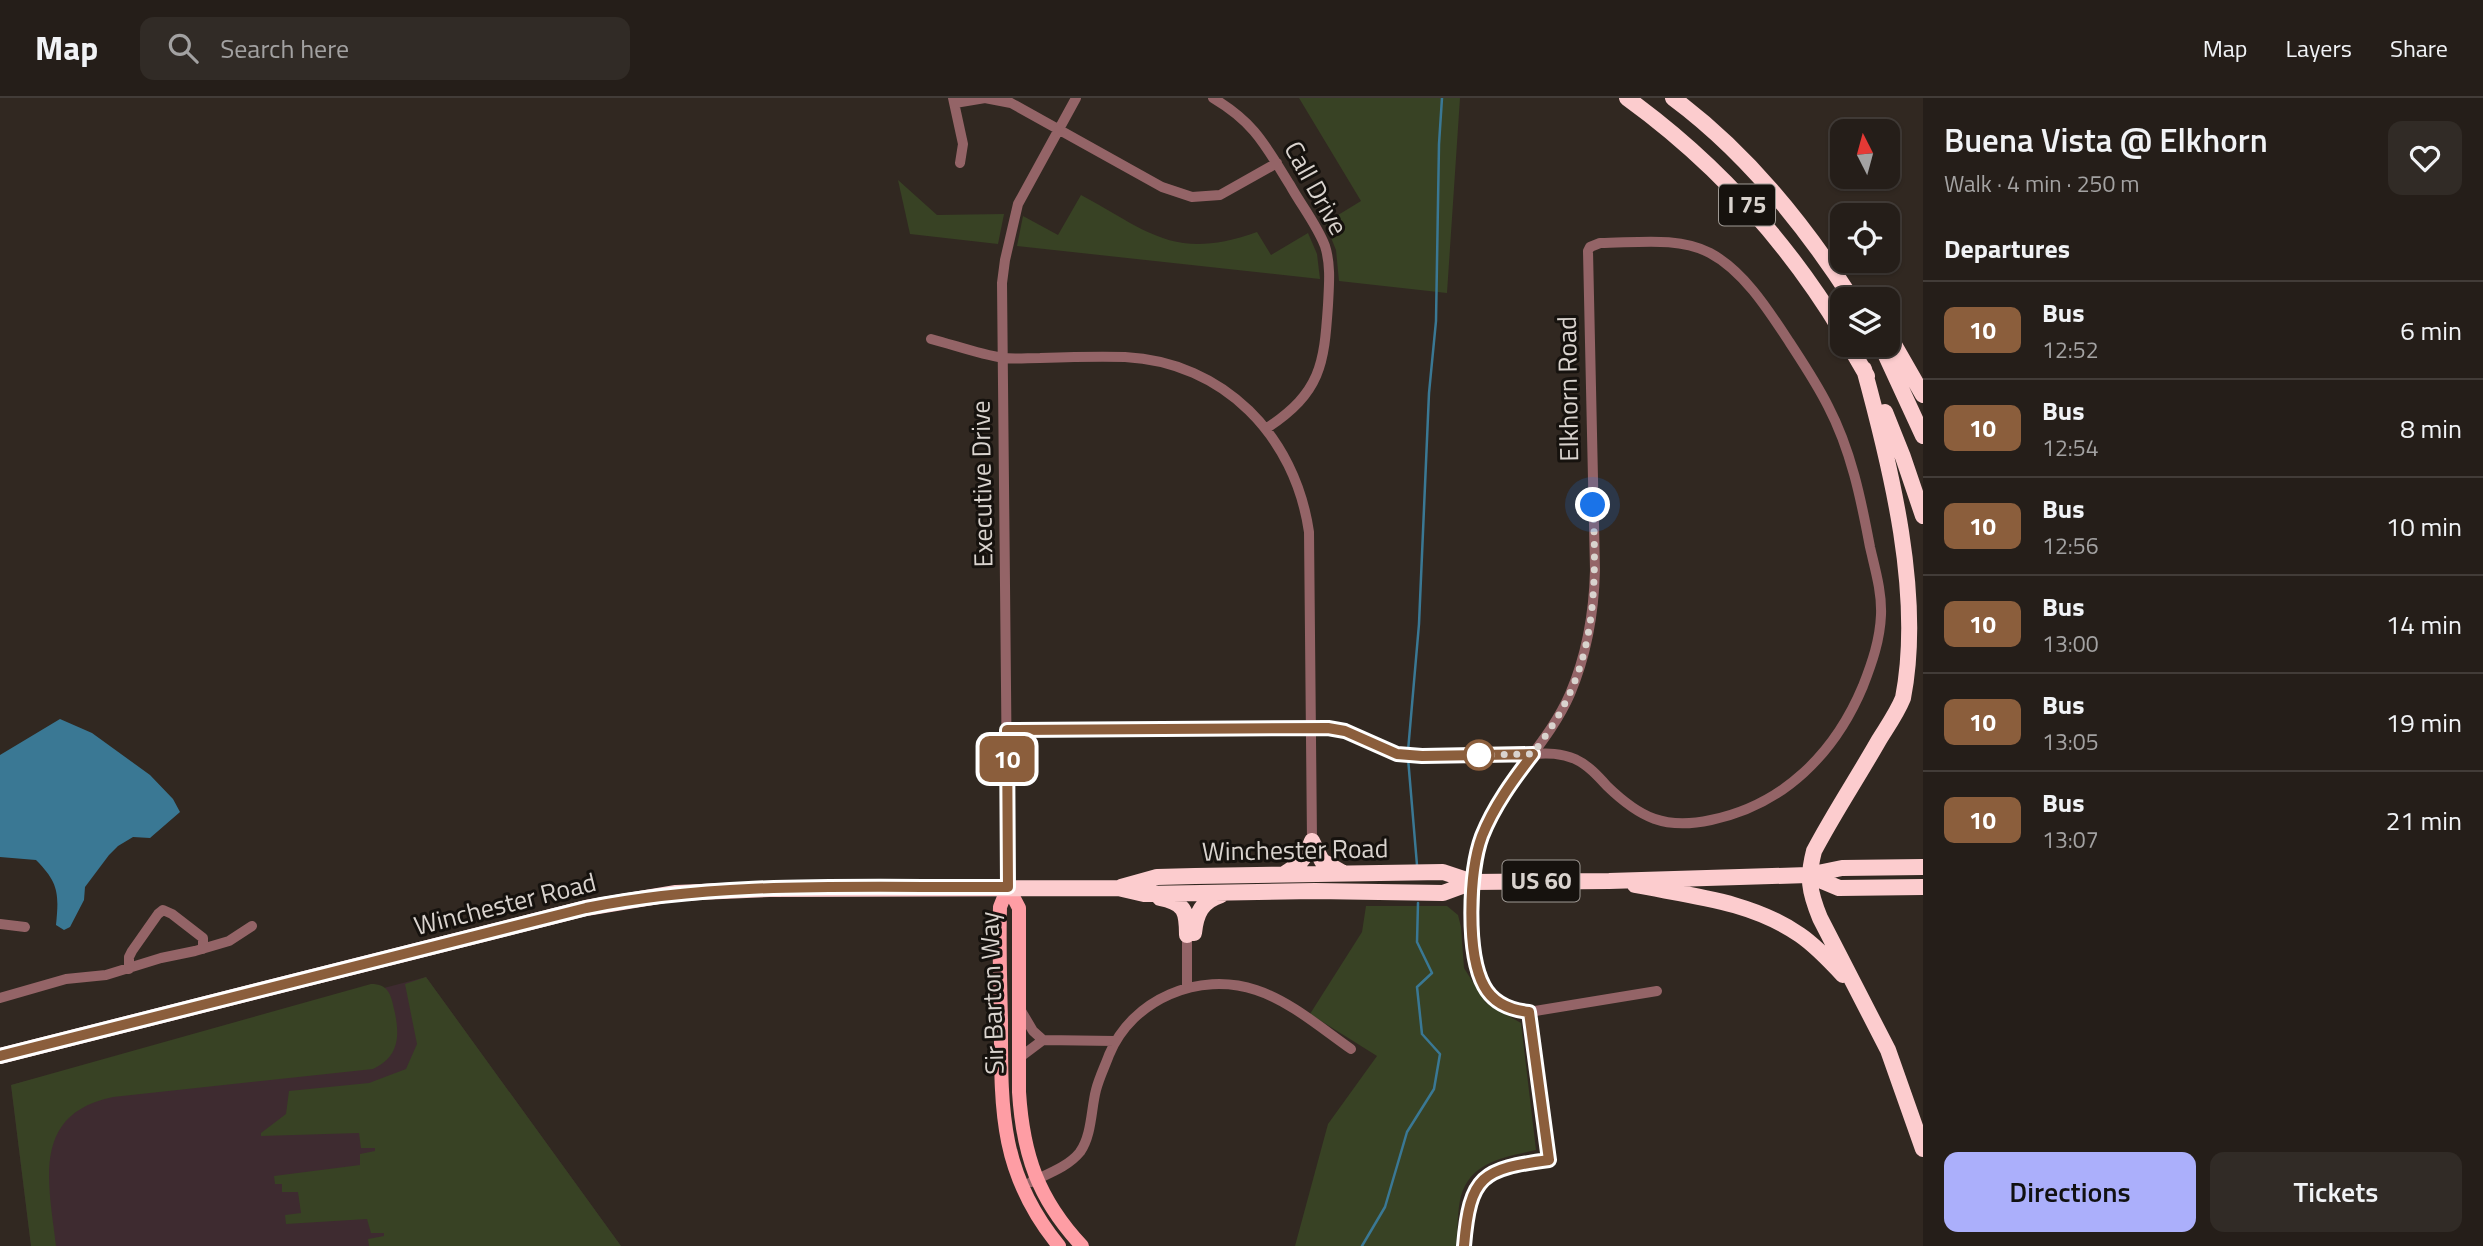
<!DOCTYPE html>
<meta charset="utf-8">
<style>
:root{--surface:#251e19;--page:#312b26;--text:#f1f3f6;--muted:#a3a2a2;--line:#423c38;--accent:#abaffb}
body{margin:0;font-family:"Titillium Web",sans-serif;background:var(--page);color:var(--text);height:100vh;display:flex;flex-direction:column;font-size:26px;white-space:nowrap}
*{box-sizing:border-box;margin:0}
p{font-size:23px;color:var(--muted)}
.icon{flex:none;width:38px;height:38px;fill:none;stroke:currentColor;stroke-width:2;stroke-linecap:round;stroke-linejoin:round}
.map{position:relative;flex:1;overflow:hidden}
.side{display:flex;flex-direction:column;background:var(--surface);width:560px}
.side>*{flex:none}
.badge{padding:0 14px;border-radius:10px;font-size:24px;line-height:46px}
.needle{width:46px;rotate:354deg}
.tools{position:absolute;left:1830px;top:21px;display:grid;gap:14px}
.tools a{display:grid;place-items:center;width:70px;height:70px;border-radius:14px;background:var(--surface);box-shadow:0 2px 5px #0004,0 0 0 2px var(--line);font-size:35px}
.you{position:absolute;width:35px;height:35px;margin:-18px;border:5px solid #fff;border-radius:50%;background:#1a73e8;box-shadow:0 0 0 10px #1a73e833}
.map>.badge{position:absolute;translate:-50% -50%;box-shadow:0 0 0 4px #fff}
h2{padding:0 21px;font-size:26px;line-height:63px}
.round{display:grid;place-items:center;flex:none;width:74px;height:74px;border-radius:14px;background:var(--page)}
.overview{display:flex;align-items:center;justify-content:space-between;height:119px;padding:0 21px}
h1{font-size:33px;font-weight:600;line-height:52px}
.cta{display:flex;gap:14px;margin-top:auto;padding:14px 21px}
.cta a{flex:1;height:80px;border-radius:14px;background:var(--accent);color:#111;font-size:28px;font-weight:600;line-height:80px;text-align:center}
.cta a+a{background:var(--page);color:var(--text)}
ul{padding:0;list-style:none}
li{display:flex;align-items:center;gap:21px;height:98px;padding:0 21px;border-top:2px solid var(--line)}
li div{flex:1}
li b{display:block;font-size:26px}
li em{font-style:normal}
li .badge{min-width:77px;font-weight:700;text-align:center}
header{display:flex;align-items:center;gap:42px;box-sizing:border-box;height:98px;padding:0 35px;background:var(--surface);border-bottom:2px solid var(--line)}
header strong{font-size:33px}
nav{display:flex;gap:38px;margin-inline-start:auto;font-size:24px}
.search{width:490px;height:63px;background:var(--page);display:flex;align-items:center;gap:18px;box-sizing:border-box;padding:0 24px;border-radius:14px;color:var(--muted);font-size:26px}
main{display:flex;flex:1;min-height:0}
.map>svg:first-child{display:block}
.education{fill:#3e2b30}
.green{fill:#384224}
.water{fill:#3a7894}
.lines{fill:none;stroke-linecap:round;stroke-linejoin:round}
.stream{stroke:#3a7894;stroke-width:2.5}
.minor{stroke:#946467;stroke-width:10}
.major{stroke:#fe9da4;stroke-width:14}
.highway{stroke:#fcccce;stroke-width:16}
.line-casing{stroke:#fff;stroke-width:16}
.line{stroke:#8b5e3c;stroke-width:10}
.walk{stroke:#d9d3ce;stroke-width:7;stroke-dasharray:0 12.6}
.stop-dot{fill:#fff;stroke:#8b5e3c;stroke-width:3.5}
.labels{text-anchor:middle;stroke-width:6;stroke-linejoin:round;paint-order:stroke}
.shield{fill:#16120e;stroke:#9e9994;stroke-width:2}
.shield-label{font-size:24px;font-weight:bold;fill:#d9d3ce}
.street-label{font-size:26px;fill:#d9d3ce;stroke:#16120e}
</style>
<header>
<strong>Map</strong>
<div class="search"><svg class="icon" aria-label="search" viewBox="0 0 24 24"><circle cx="10" cy="10" r="6"/><path d="M15 15l6 6"/></svg>Search here</div>
<nav><a>Map</a><a>Layers</a><a>Share</a></nav>
</header>
<main>
<div class="map">
<svg width="1923" height="1148" viewBox="0 0 1923 1148">
<rect width="100%" height="100%" fill="#312821"/>
<path class="education" d="M426,879L621,1148H31L11,987Z"/>
<path class="green" d="M1299,0H1460L1447,195L1339,183L1336,152L1325,125L1361,103Z
M898,82L937,117L1004,116L998,146L910,136Z
M1081,97C1151,135 1175,163 1257,134L1271,157L1308,135L1317,156L1320,181L1017,148L1023,118L1058,137Z
M1366,808H1447L1458,817L1461,829L1464,870L1486,905L1521,925L1536,1052C1506,1059 1471,1063 1461,1098C1457,1113 1458,1132 1456,1148H1295L1328,1026L1377,958L1310,916L1362,834Z
M426,879L621,1148H369L368,1141L384,1138V1135H371L367,1121L286,1126L285,1117L301,1115L298,1094H282V1086H275L274,1078L360,1067V1056L375,1053V1050H361L359,1035L261,1038V1035L286,1016L289,993L369,985L406,971L417,946L405,886Z
M371,886C388,886 391,896 394,911C400,936 400,959 373,971L113,999C30,1016 49,1086 56,1148H31L11,987Z"/>
<path class="water" d="M60,621L92,635L150,677L173,701L180,714L150,740L133,739L118,748L109,757L85,789L84,802L70,829L64,832L56,827C59,796 59,785 36,762L0,759V657Z"/>
<g class="lines">
<path class="stream" d="M1408,653L1419,526L1429,295L1436,223L1439,46L1442,0
M1408,660L1417,767
M1362,1148L1385,1109L1407,1034L1434,991L1440,956L1422,936L1417,889L1432,875L1417,844L1418,805"/>
<path class="minor" d="M953,0L963,46L960,65
M1213,0C1255,25 1265,47 1290,87C1301,107 1317,127 1325,148C1331,167 1329,187 1328,207C1324,267 1321,294 1267,330
M955,5L985,0L1011,5L1162,89L1192,99L1220,97L1277,65
M931,241C954,247 979,256 1003,260C1014,261 1028,260 1040,260C1068,259 1097,258 1125,259C1224,264 1295,338 1309,434L1312,743
M1007,633L1328,630L1345,633L1397,656L1422,658L1533,656C1548,655 1561,655 1575,661C1588,667 1598,678 1607,688C1640,720 1665,732 1711,722C1784,707 1835,655 1863,588C1872,565 1880,542 1881,517C1882,494 1875,471 1870,449C1861,401 1851,352 1828,308C1817,286 1803,265 1790,245C1769,213 1744,173 1710,155C1678,138 1635,145 1600,145L1590,149L1588,153L1595,472C1594,515 1587,556 1570,596C1550,642 1511,677 1489,722C1471,760 1462,851 1484,888C1494,905 1511,912 1529,914L1657,893
M1008,789L1002,185L1005,162L1018,106L1076,0
M0,826L25,829
M129,871V859L132,853L158,816L163,812L172,816L203,840V851
M1187,890V837
M0,900L66,881L106,877L161,860L195,853L229,843L252,828
M1020,911L1033,933L1043,942
M1019,960L1043,942L1115,943
M1031,1084C1047,1076 1068,1069 1080,1054C1092,1037 1091,1011 1096,992C1099,980 1105,968 1109,957C1132,901 1199,873 1256,892C1290,903 1321,930 1351,951
M1464,1148C1470,1077 1481,1072 1549,1062L1529,914"/>
<path class="major" d="M1008,789L1019,810V994C1023,1057 1038,1101 1082,1148
M1008,789L1000,809C999,847 1000,884 1001,922C1001,1010 999,1075 1059,1148"/>
<path class="highway" d="M1627,0C1714,63 1787,143 1843,236
M1673,0C1746,54 1803,125 1852,201
M1888,236L1923,297
M1849,247L1867,278
M1881,247L1923,338
M1864,271C1891,370 1923,498 1903,600C1897,615 1887,629 1879,642C1858,679 1834,715 1814,753C1807,780 1809,793 1820,820L1888,952L1923,1051
M1885,314L1903,359L1923,418
M1312,743L1322,763L1343,775
M1284,776C1299,767 1306,760 1312,743
M1808,777L1839,790L1923,789
M1635,787C1691,798 1751,803 1800,837C1816,848 1830,863 1843,877
M1121,789L1157,779L1195,778L1443,774L1473,784L1609,783L1808,777L1842,770L1923,769
M1160,800C1185,805 1187,813 1187,837
M1194,835C1196,815 1202,803 1221,797
M0,958L586,810L676,795L769,791L1118,790L1144,796L1315,793L1443,795L1473,784"/>
</g>
<g class="lines">
<defs>
<path id="line" d="M0,958L586,810C723,782 868,790 1008,789L1007,632L1328,630L1345,633L1397,656L1422,658L1533,656C1513,682 1494,708 1482,738C1469,773 1466,855 1484,888C1493,905 1510,912 1529,914L1549,1062C1482,1071 1470,1077 1464,1148"/>
</defs>
<use href="#line" class="line-casing"/>
<use href="#line" class="line"/>
<path class="walk" d="M1479,657L1533,656C1545,638 1558,621 1567,601C1597,540 1596,473 1593,407"/>
</g>
<circle class="stop-dot" cx="1479" cy="657" r="14"/>
<g class="labels">
<g class="shield">
<rect x="1719" y="86.5" width="56" height="41" rx="5"/>
<rect x="1502.5" y="762.5" width="77" height="41" rx="5"/>
</g>
<g class="shield-label">
<text x="1747" y="115">I 75</text>
<text x="1541" y="791">US 60</text>
</g>
<g class="street-label">
<text transform="translate(1316 90) rotate(61)" y="9">Call Drive</text>
<text transform="translate(1568 291) rotate(-91)" y="9">Elkhorn Road</text>
<text transform="translate(982 386) rotate(-91)" y="9">Executive Drive</text>
<text transform="translate(1295 752) rotate(-1)" y="9">Winchester Road</text>
<text transform="translate(505 806) rotate(-14)" y="9">Winchester Road</text>
<text transform="translate(992 895) rotate(-92)" y="9">Sir Barton Way</text>
</g>
</g>
</svg>
<div class="tools">
<a><svg class="needle" viewBox="-14 -14 28 28"><path d="M0-13l5 13h-10z" fill="#e53935"/><path d="M0 13l5-13h-10z" fill="#a3a2a2"/></svg></a>
<a><svg class="icon" aria-label="locate" viewBox="0 0 24 24"><circle cx="12" cy="12" r="6"/><path d="M12 2v4M12 18v4M2 12h4M18 12h4"/></svg></a>
<a><svg class="icon" aria-label="layers" viewBox="0 0 24 24"><path d="M12 4l9 5-9 5-9-5zM3 14l9 5 9-5"/></svg></a>
</div>
<div class="you" style="left:1593px;top:407px"></div>
<b class="badge" style="left:1007px;top:661px;background:#8b5e3c;color:#fff">10</b>
</div>
<section class="side">
<div class="overview"><div><h1>Buena Vista @ Elkhorn</h1><p>Walk · 4 min · 250 m</p></div><a class="round"><svg class="icon" aria-label="heart" viewBox="0 0 24 24"><path d="M12 20l-8-8c-3-5 5-10 8-4 3-6 11-1 8 4z"/></svg></a></div>
<h2>Departures</h2>
<ul>
<li><span class="badge" style="background:#8b5e3c;color:#fff">10</span><div><b>Bus</b><p>12:52</p></div><em>6 min</em></li>
<li><span class="badge" style="background:#8b5e3c;color:#fff">10</span><div><b>Bus</b><p>12:54</p></div><em>8 min</em></li>
<li><span class="badge" style="background:#8b5e3c;color:#fff">10</span><div><b>Bus</b><p>12:56</p></div><em>10 min</em></li>
<li><span class="badge" style="background:#8b5e3c;color:#fff">10</span><div><b>Bus</b><p>13:00</p></div><em>14 min</em></li>
<li><span class="badge" style="background:#8b5e3c;color:#fff">10</span><div><b>Bus</b><p>13:05</p></div><em>19 min</em></li>
<li><span class="badge" style="background:#8b5e3c;color:#fff">10</span><div><b>Bus</b><p>13:07</p></div><em>21 min</em></li>
</ul>
<div class="cta"><a>Directions</a><a>Tickets</a></div>
</section>
</main>
